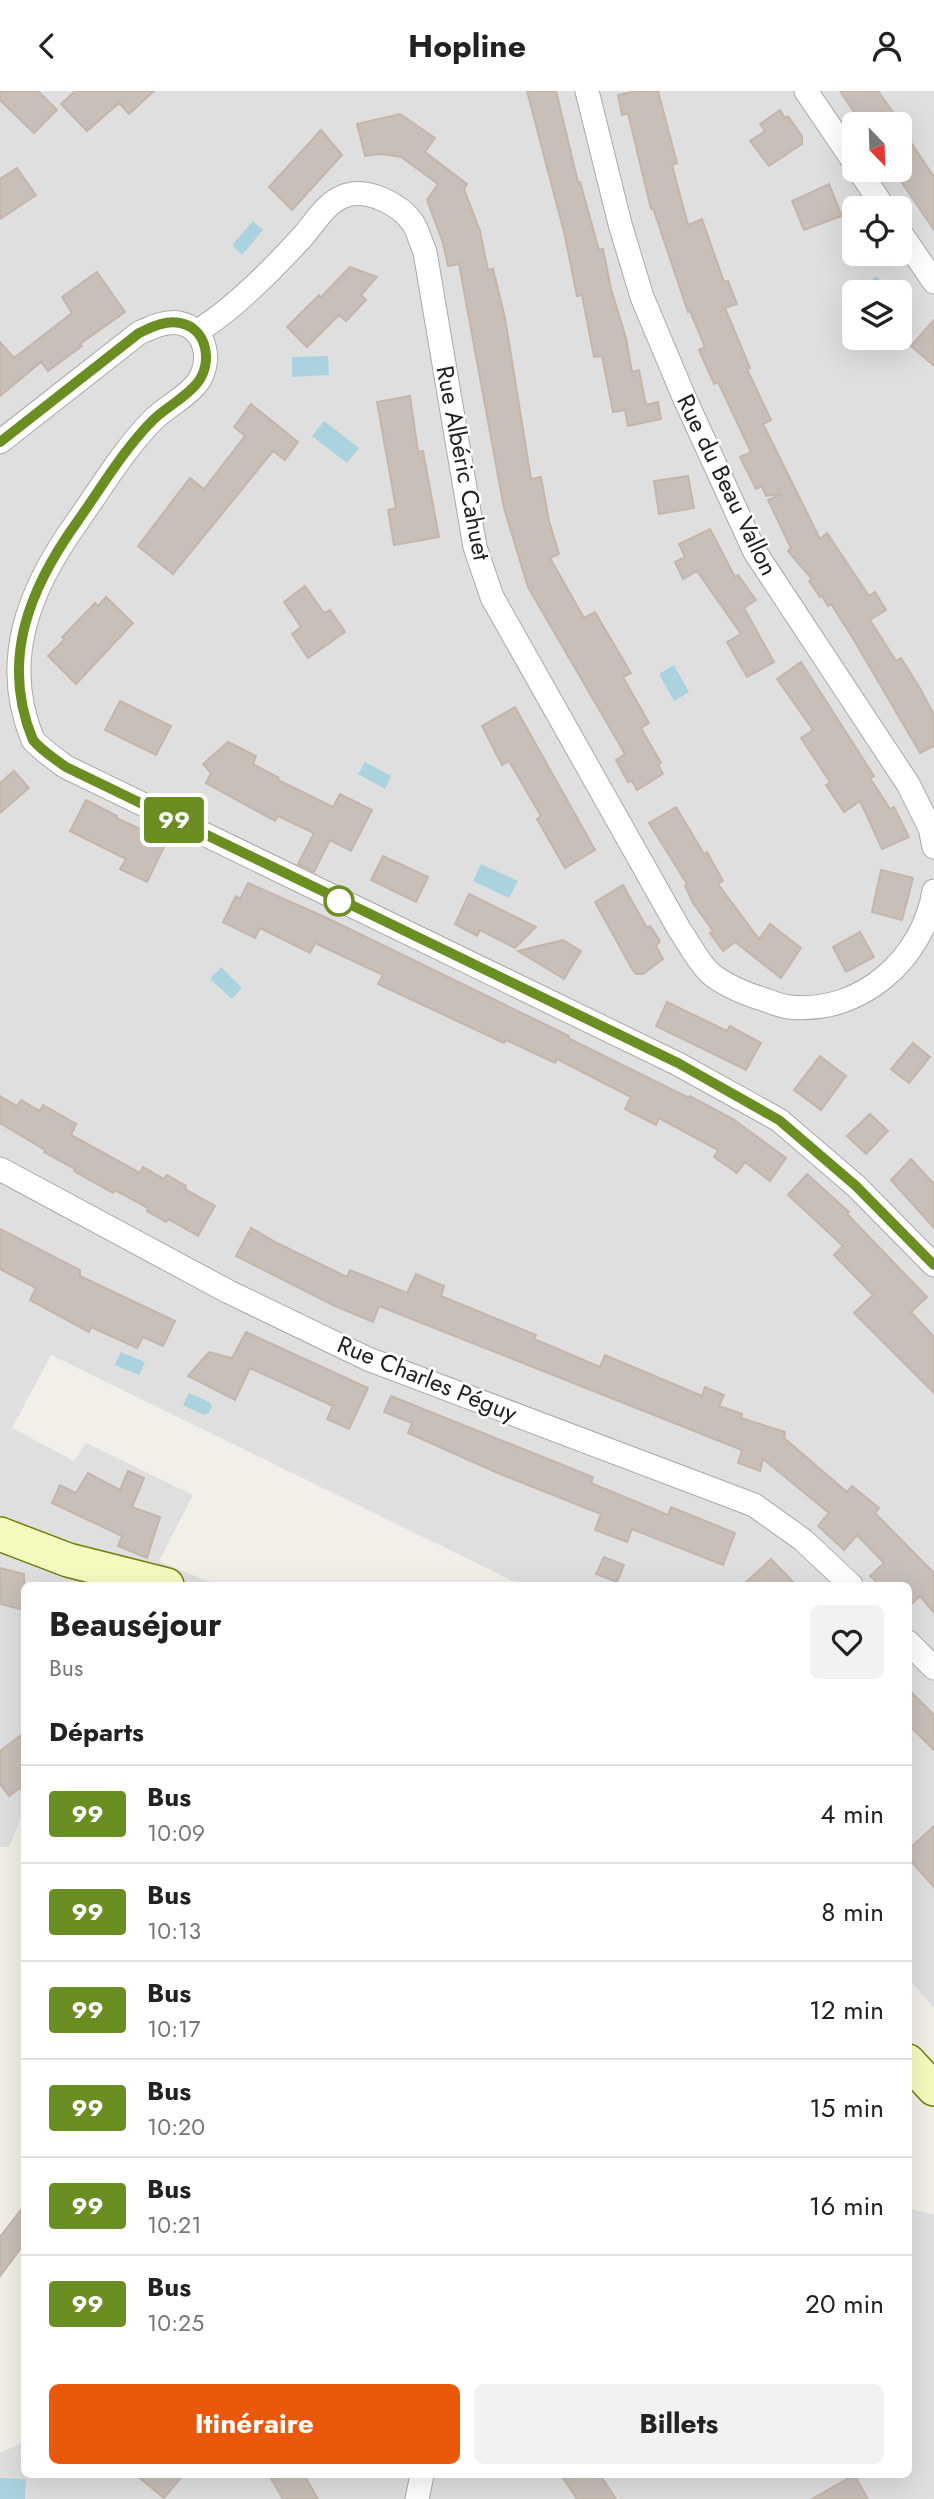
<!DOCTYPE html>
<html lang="fr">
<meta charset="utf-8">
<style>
:root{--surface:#fff;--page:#f2f2f2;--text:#222;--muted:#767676;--line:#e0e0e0;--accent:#ea580c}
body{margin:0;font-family:Jost,sans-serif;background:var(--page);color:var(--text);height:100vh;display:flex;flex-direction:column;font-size:26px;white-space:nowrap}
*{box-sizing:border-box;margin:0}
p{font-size:23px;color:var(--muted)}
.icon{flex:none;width:38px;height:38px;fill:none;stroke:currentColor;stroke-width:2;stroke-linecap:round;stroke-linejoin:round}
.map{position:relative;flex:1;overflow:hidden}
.panel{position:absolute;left:21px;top:1491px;width:891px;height:896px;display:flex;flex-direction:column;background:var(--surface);border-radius:10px;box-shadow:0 7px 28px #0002}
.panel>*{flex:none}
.badge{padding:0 14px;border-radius:5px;font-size:24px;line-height:46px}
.needle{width:46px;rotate:157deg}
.buttons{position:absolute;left:842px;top:21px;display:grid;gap:14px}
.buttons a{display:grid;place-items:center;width:70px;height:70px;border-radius:10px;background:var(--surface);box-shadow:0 7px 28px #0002;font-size:35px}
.map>.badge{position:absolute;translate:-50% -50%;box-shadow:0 0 0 4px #fff}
h2{padding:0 28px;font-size:26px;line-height:63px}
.round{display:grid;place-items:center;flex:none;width:74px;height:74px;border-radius:10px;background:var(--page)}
.headline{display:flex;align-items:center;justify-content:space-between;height:119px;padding:0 28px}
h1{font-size:33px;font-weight:700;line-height:52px}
.action{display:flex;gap:14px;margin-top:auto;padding:14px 28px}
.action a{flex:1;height:80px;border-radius:10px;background:var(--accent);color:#fff;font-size:28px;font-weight:700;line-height:80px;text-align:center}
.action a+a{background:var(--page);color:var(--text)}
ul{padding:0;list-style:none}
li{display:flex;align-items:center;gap:21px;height:98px;padding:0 28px;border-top:2px solid var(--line)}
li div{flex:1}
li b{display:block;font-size:26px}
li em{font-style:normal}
li .badge{min-width:77px;font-weight:700;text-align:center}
header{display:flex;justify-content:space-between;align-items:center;height:91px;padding:0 28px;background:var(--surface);font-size:32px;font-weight:700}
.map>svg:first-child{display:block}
.residential{fill:#e0dfdf;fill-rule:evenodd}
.water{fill:#aad3df}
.building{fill:#c7bfb8;stroke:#c4b6ab;stroke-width:2}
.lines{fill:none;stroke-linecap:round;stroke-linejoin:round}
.street-casing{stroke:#a9a9a9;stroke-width:25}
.secondary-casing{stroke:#707d05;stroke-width:36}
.street{stroke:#fff;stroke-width:23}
.secondary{stroke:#f7fabf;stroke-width:33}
.line-casing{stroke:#fff;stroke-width:16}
.line{stroke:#6b8e23;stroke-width:10}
.stop-dot{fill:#fff;stroke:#6b8e23;stroke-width:3.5}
.labels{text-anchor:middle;stroke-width:5;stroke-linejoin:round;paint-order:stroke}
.street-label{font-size:24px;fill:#222;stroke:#fff}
</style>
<header><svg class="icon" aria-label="back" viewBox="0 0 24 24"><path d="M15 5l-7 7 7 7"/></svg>Hopline<svg class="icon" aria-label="person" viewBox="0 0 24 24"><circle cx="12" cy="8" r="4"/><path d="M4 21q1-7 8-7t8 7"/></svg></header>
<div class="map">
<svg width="934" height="2408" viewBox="0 0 934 2408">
<rect width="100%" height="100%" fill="#f2efe9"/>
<path class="residential" d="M0,0H934V1917L908,1887V1494H521L51,1264L12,1337L74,1370L86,1352L193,1404L159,1470L216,1494H24V1723L21,1726L9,1756H0ZM854,33H900V79H854ZM854,117H900V163H854ZM854,201H900V247H854Z
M908,2117L934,2124V2408H0V2362L22,2352H24V2384H908Z"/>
<path class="water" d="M253,130L263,139L242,164L232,154Z
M876,185L892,201H872L866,195Z
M328,265L329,284L292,286V266Z
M324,330L359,357L347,372L312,345Z
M674,574L689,601L674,610L659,583Z
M365,671L391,685L385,698L358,683Z
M481,773L518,790L509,807L473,790Z
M221,876L242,897L232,908L210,888Z
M121,1261L145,1271L139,1284L115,1274Z
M189,1302L209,1311L212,1315L209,1322L204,1324L183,1314Z
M0,2387L26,2388L25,2408H0Z"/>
<path class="building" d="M0,0H38L57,19L34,42L0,9Z
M75,0H154L129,23L119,12L87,40L61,13Z
M527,0H556L578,91H580L599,159L603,158L611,198L626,247L632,281L639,279L646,314L658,311L661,328L628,335L625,319L613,321L602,265L594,266L582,204L577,205L564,141Z
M636,0H658L677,72L672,74L688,134L702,128L724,191L728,190L737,213L725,217L750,277L747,278L771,329L763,333L820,448L827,442L869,505L875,501L886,519L870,529L896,570L901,567L921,599L934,624V655L920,662L854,549L831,513L828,515L822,505L820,506L809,490L812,488L788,460L791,457L768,409L782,403L766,405L762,395L756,398L740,366L751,361L718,291L714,293L699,259L705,256L690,220L688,221L653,117L651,118L628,22L622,24L618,4Z
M840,0H878L901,33H862Z
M780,19L785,27L788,25L802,45V53L769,75L750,50L765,40L760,33Z
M400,23L435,47L425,61L467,93L464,98L480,140L488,179L493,178L505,227L531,388L541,386L549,430L559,463L550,467L584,527L595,521L631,582L623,586L649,632L641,637L661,672L658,674L663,683L637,699L632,690L628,691L616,669L625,663L528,496L504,417L459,173L448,175L443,152L427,109L438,93L401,66L381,63L365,65L357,33Z
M900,35L934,86V139L900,89Z
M321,39L342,64L292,119L269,96Z
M17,77L36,104L0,128V88Z
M829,93L842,125L804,139L792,110Z
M350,176L377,186L361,204L366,209L346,230L339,224L307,256L287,236L319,204L320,207Z
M97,181L125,221L80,253L82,255L48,280L41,271L0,305V251L14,267L72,222L62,206Z
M934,229V275L911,255Z
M410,305L418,361L423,360L439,446L394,454L388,419L396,417L377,311Z
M251,313L298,351L285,369L273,360L173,483L138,455L190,387L204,398L217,381L245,345L234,336Z
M688,385L694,417L659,423L654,390Z
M710,438L735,486L738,484L756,509L744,517L774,571L747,586L727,551L741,543L697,480L683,488L675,471L685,466L679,453Z
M305,495L324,522L330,519L345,541L308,567L292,543L301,536L284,511Z
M106,506L133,532L76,593L48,565L64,549L62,546L95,512L98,515Z
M801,571L874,685L870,687L890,718L894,716L909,746L882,758L860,710L844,721L826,694L830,691L801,647L813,639L777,588Z
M120,610L171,635L156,664L105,639Z
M515,616L595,759L565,777L537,728L541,725L509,670L502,674L482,635Z
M228,651L256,665L253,673L279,687L278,689L333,716L340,703L372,719L351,760L330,749L314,781L298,773L314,742L278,725L275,730L206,692L211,682L203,673Z
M14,680L29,697L0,722V692Z
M86,709L117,725L116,727L167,750L147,791L120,778L126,768L70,740Z
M676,716L704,763L707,761L723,790L718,793L759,848L770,833L801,857L781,887L735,851L723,860L710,842L713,840L693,812L685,795L687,793L649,732Z
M383,765L428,786L416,811L371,789Z
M881,779L913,787L902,829L872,821Z
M248,792L327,827L569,945L568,947L689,1007L690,1005L733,1028L786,1067L770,1090L745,1071L737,1082L714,1066L718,1059L659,1027L656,1034L625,1018L631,1006L557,968L555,972L506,949L504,952L378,893L383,884L315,852L310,862L260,837L255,847L223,831L236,805L240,808Z
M623,794L647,837L650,835L660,850L656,855L663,868L643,883H636L632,878L595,811Z
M469,803L536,836L515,857L480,839L477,845L455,833Z
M860,841L874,866L846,881L833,856Z
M563,849L581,860L564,888L518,860Z
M667,911L727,940L730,935L761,952L746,979L656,935Z
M913,952L930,966L909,992L891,978Z
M820,965L846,985L821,1019L794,999Z
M0,1005L17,1015L21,1009L40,1020L43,1014L76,1033L71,1044L140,1082L143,1076L164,1088L167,1084L186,1095L185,1098L215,1115L198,1145L168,1128L166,1131L147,1120L148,1117L115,1099L113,1102L74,1080L75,1078L44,1061L45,1059L0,1032Z
M870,1023L888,1040L866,1063L847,1045Z
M911,1068L934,1093V1137L891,1089Z
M807,1083L849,1121L847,1123L927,1206L911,1221L934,1246V1302L854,1222L873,1204L834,1164L843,1155L788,1104Z
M251,1137L277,1152L347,1186L350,1179L407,1202L416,1183L444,1195L441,1205L536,1244L534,1248L600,1276L605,1264L702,1305L705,1296L724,1304L719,1315L742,1323L741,1327L785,1341L784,1347L847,1401L852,1395L879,1417L875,1422L934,1482V1522L920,1505L908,1516V1494H880L870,1485L884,1472L857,1444L844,1459L818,1435L829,1422L763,1368L760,1380L738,1372L742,1359L379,1215L373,1231L335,1215L236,1165Z
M0,1138L80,1179V1185L175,1230L163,1255L143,1246L137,1257L91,1236L89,1241L30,1209L36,1197L0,1178Z
M246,1241L368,1297L349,1338L327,1328L333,1315L250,1277L235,1309L188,1285L209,1261L232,1267Z
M391,1305L593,1386L591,1392L668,1424L671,1416L735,1442L723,1474L632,1438L627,1451L595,1439L601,1423L500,1383L408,1342L412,1332L384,1321Z
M128,1380L144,1387L132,1416L160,1426L147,1467L118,1455L122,1445L52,1412L60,1394L76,1402L88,1382L120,1399Z
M604,1466L624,1474L617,1491L596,1483Z
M771,1468L796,1494H743Z
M0,1477L24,1483V1519L0,1513Z
M908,1598L934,1624V1659L908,1633Z
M24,1642V1694L9,1705L0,1693V1660Z
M934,1735V1796L908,1767V1759Z
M24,2115V2153L0,2185V2146Z
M136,2384H183L164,2407Z
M269,2384H304L318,2408H283Z
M561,2384H600L616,2408H577Z
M854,2384L868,2408H812Z"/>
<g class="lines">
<defs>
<path id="street" d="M587,0L620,133L642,206L684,306L755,461L908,693L930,737L934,756
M806,0L854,71
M859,79L884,117
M900,141L934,191
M196,241C233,219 275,176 304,144C316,130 327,110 347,104C369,98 400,113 413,132C418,140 421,152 425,161L475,456L492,506L679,838C689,852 698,871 710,882C722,893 748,904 763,908C771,911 780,915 789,916C860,924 923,868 934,800
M0,351L139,242C152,236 165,230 179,232C207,237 212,271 198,291C187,306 166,316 153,329C124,358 101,397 77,431C29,498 0,570 33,649C42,659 55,668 66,676L678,973L779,1029L856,1095L934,1174
M0,1078L229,1201L368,1268L754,1414L803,1449L851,1494
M908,1551L934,1577
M417,2408L422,2384"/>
<path id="secondary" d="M0,1443L68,1469L167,1494
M908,1970L934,1998"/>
</defs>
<use href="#street" class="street-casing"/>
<use href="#secondary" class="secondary-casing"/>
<use href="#street" class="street"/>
<use href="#secondary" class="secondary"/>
</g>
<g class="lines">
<defs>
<path id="line" d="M0,351L139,242C152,236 165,229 180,232C207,237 213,271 198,291C187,306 166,316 153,329C124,358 101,397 77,431C29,498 0,570 33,649C42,660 55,668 66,676L678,972L779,1029L856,1095L934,1174"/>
</defs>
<use href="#line" class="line-casing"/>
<use href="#line" class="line"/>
</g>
<circle class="stop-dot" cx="339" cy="810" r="14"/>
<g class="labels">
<g class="street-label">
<text transform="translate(463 372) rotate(79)" y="8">Rue Albéric Cahuet</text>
<text transform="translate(727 394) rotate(64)" y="8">Rue du Beau Vallon</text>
<text transform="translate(427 1288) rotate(22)" y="8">Rue Charles Péguy</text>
</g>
</g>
</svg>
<div class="buttons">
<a><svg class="needle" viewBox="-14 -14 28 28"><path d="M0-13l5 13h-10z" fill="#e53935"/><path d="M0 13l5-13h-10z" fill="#767676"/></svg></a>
<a><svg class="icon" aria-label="locate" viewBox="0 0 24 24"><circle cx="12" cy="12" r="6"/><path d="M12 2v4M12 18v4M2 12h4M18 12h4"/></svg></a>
<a><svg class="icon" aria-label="layers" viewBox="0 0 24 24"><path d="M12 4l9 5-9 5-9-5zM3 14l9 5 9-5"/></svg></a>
</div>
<b class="badge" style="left:174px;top:729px;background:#6b8e23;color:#fff">99</b>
<section class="panel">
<div class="headline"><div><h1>Beauséjour</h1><p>Bus</p></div><a class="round"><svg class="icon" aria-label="heart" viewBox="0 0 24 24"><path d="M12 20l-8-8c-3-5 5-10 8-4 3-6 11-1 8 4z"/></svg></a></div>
<h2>Départs</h2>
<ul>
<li><span class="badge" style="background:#6b8e23;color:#fff">99</span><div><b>Bus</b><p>10:09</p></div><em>4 min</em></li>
<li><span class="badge" style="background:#6b8e23;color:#fff">99</span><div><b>Bus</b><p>10:13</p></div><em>8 min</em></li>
<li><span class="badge" style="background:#6b8e23;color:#fff">99</span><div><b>Bus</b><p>10:17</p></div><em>12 min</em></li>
<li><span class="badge" style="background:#6b8e23;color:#fff">99</span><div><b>Bus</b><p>10:20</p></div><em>15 min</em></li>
<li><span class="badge" style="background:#6b8e23;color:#fff">99</span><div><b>Bus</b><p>10:21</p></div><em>16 min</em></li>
<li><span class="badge" style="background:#6b8e23;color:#fff">99</span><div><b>Bus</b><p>10:25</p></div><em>20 min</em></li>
</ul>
<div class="action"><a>Itinéraire</a><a>Billets</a></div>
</section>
</div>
